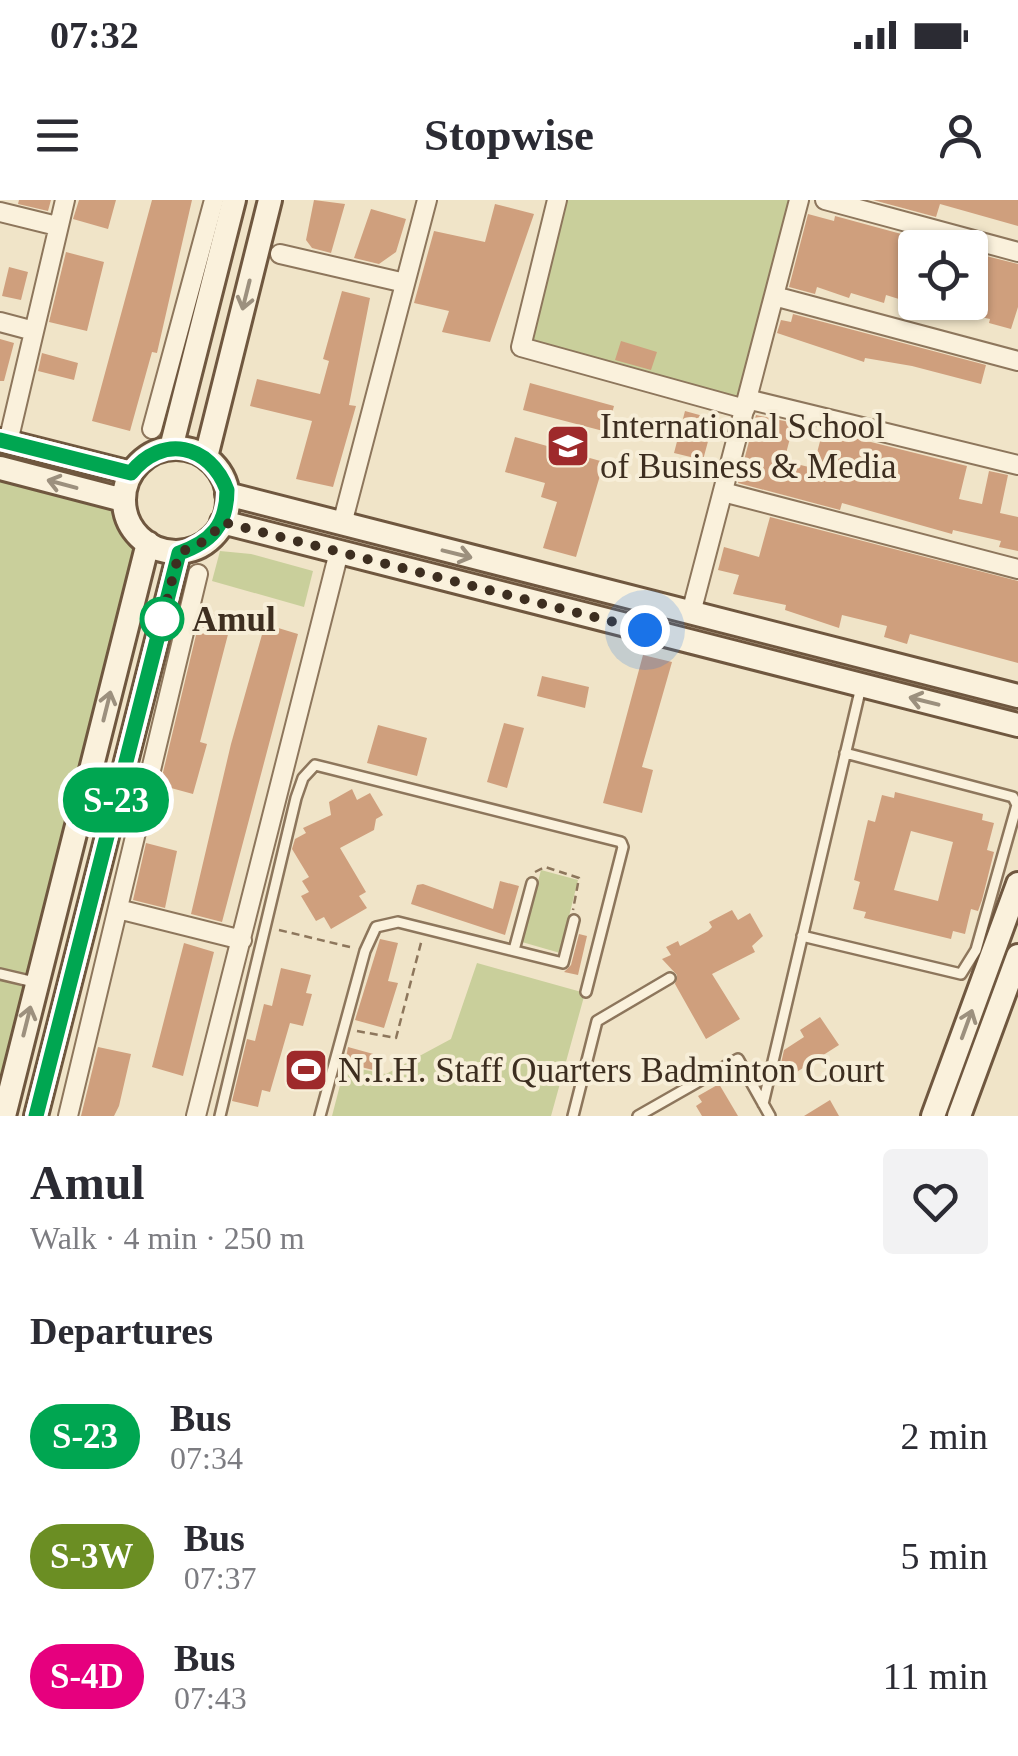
<!DOCTYPE html>
<meta charset="utf-8">
<style>
:root{--surface:#fff;--page:#f2f2f3;--text:#2b2b33;--muted:#7c7c81}
body{margin:0;font-family:"Times New Roman",serif;background:var(--page);color:var(--text);height:100vh;display:flex;flex-direction:column;font-size:38px;white-space:nowrap}
*{box-sizing:border-box;margin:0}
p{font-size:32px;color:var(--muted)}
.icon{flex:none;width:55px;height:55px;fill:none;stroke:currentColor;stroke-width:2;stroke-linecap:round;stroke-linejoin:round}
.map{position:relative;height:916px;overflow:hidden}
.details{display:flex;flex-direction:column;background:var(--surface);flex:1}
.details>*{flex:none}
.badge{padding:0 20px;border-radius:32px;font-size:35px;line-height:65px}
.buttons{position:absolute;left:898px;top:30px;display:grid;gap:20px}
.buttons a{display:grid;place-items:center;width:90px;height:90px;border-radius:10px;background:var(--surface);box-shadow:0 2px 8px #0004;font-size:50px}
.you{position:absolute;width:50px;height:50px;margin:-25px;border:8px solid #fff;border-radius:50%;background:#1a73e8;box-shadow:0 0 0 15px #1a73e833}
.map>.badge{position:absolute;translate:-50% -50%;box-shadow:0 0 0 5px #fff}
h2{padding:0 30px;font-size:38px;line-height:90px}
.round{display:grid;place-items:center;flex:none;width:105px;height:105px;border-radius:10px;background:var(--page)}
.head{display:flex;align-items:center;justify-content:space-between;height:170px;padding:0 30px}
h1{font-size:48px;font-weight:800;line-height:75px}
ul{padding:0;list-style:none}
li{display:flex;align-items:center;gap:30px;height:120px;padding:0 30px}
li div{flex:1}
li b{display:block;font-size:38px}
li em{font-style:normal}
li .badge{min-width:110px;font-weight:700;text-align:center}
.status{display:flex;justify-content:space-between;align-items:center;height:70px;padding:0 50px;background:var(--surface);direction:ltr}
.status svg{height:28px;fill:currentColor}
header{display:flex;justify-content:space-between;align-items:center;height:130px;padding:0 30px;background:var(--surface);font-size:45px;font-weight:800}
.map>svg:first-child{display:block}
.green{fill:#c9cf9b}
.building{fill:#cf9f7d;fill-rule:evenodd}
.lines{fill:none;stroke-linecap:round;stroke-linejoin:round}
.lane-casing{stroke:#8d765c;stroke-width:14}
.street-casing{stroke:#8d765c;stroke-width:22}
.secondary-casing{stroke:#6f573f;stroke-width:28}
.path{stroke:#8d765c;stroke-width:2.5;stroke-dasharray:8 5;stroke-linecap:butt}
.lane{stroke:#faf1dc;stroke-width:9}
.street{stroke:#faf1dc;stroke-width:18}
.secondary{stroke:#faf1dc;stroke-width:22}
.oneway{stroke:#9c907e}
.line-casing{stroke:#fff;stroke-width:22}
.line{stroke:#00a651;stroke-width:15}
.walk{stroke:#3d2e20;stroke-width:10;stroke-dasharray:0 18}
.stop-dot{fill:#fff;stroke:#00a651;stroke-width:5}
.labels{text-anchor:middle;stroke-width:8;stroke-linejoin:round;paint-order:stroke}
.poi-label{font-size:35px;fill:#3d2e20;stroke:#f7eed8;text-anchor:start}
.stop-label{font-size:35px;font-weight:bold;fill:#3d2e20;stroke:#f7eed8;text-anchor:start}
</style>
<div class="status"><b>07:32</b><svg viewBox="0 0 49 12"><path d="M0 12V9h3v3zM5 12V6h3v6zM10 12V3h3v9zM15 12V0h3v12zM26 1h20v11H26zM47 4h2v5h-2z"/></svg></div>
<header><svg class="icon" aria-label="menu" viewBox="0 0 24 24"><path d="M4 6h16M4 12h16M4 18h16"/></svg>Stopwise<svg class="icon" aria-label="person" viewBox="0 0 24 24"><circle cx="12" cy="8" r="4"/><path d="M4 21q1-7 8-7t8 7"/></svg></header>
<div class="map">
<svg width="1018" height="916" viewBox="0 0 1018 916">
<rect width="100%" height="100%" fill="#f0e4c8"/>
<path class="green" d="M563,0H795L741,200L527,143Z
M0,274L117,303L127,333L141,347L0,901Z
M220,351L251,354L313,371L304,407L212,381Z
M541,670L578,680L560,753L522,742Z
M477,763L585,793L551,916H332L345,866L386,874L451,839Z
M300,852L322,858L313,889L291,882Z"/>
<path class="building" d="M19,0H51L48,11L18,4Z
M79,0H116L108,29L73,19Z
M152,0H192L157,153L152,152L130,231L92,221Z
M314,0L345,4L331,53L312,48L306,40Z
M873,0H1018V26L940,4L936,17Z
M495,4L534,14L490,142L442,132L449,111L414,103L434,31L485,42Z
M371,9L406,19L396,52L379,64L354,58Z
M808,14L834,21L835,16L953,48H915V104L886,95L884,103L851,93L849,98L817,87L815,94L789,87Z
M66,52L104,62L87,131L49,122Z
M970,52L1018,64V107L1011,129L989,123L990,119L940,108V102H970Z
M9,67L28,72L21,100L2,96Z
M342,91L370,98L349,205L356,206L333,287L296,279L312,221L250,206L257,179L320,194L329,161L323,159Z
M793,114L986,165L981,184L912,166L865,158L864,162L777,133L781,120L791,122Z
M0,139L14,143L4,181H0Z
M621,141L657,152L651,170L615,160Z
M42,153L78,163L74,180L38,171Z
M530,183L614,206L607,232L523,210Z
M685,211L714,219L703,260L674,253Z
M756,215L794,223L784,261L813,268L823,230L967,266L959,299L982,304L989,271L1008,275L1000,313L1018,317V351L999,347L1001,341L953,330L952,334L842,303L840,310L738,283Z
M515,237L604,262L576,357L543,348L557,302L541,297L545,283L505,272Z
M770,317L1018,381V463L910,434L907,444L884,437L887,426L842,415L839,428L785,410L786,405L733,394L739,375L718,370L724,347L759,357Z
M202,410L232,419L200,542L207,544L193,594L160,585Z
M265,424L298,434L222,722L191,714L231,544Z
M643,455L672,462L642,567L653,570L642,613L603,603Z
M542,476L589,487L585,508L537,496Z
M504,523L524,528L507,588L487,582Z
M378,525L427,538L417,576L367,563Z
M352,589L357,600L370,593L383,615L376,619L374,630L340,648L366,692L359,696L367,708L331,729L324,717L316,721L301,696L309,692L302,681L309,677L292,649L295,639L306,633L303,628L331,615L329,602Z
M895,592L983,614L982,620L994,623L987,650L994,652L982,700L978,711L971,709L965,734L953,731L951,739L864,718L866,712L853,709L860,682L854,680L868,620L875,622L882,595L894,598ZM911,631L953,642L938,701L894,690Z
M146,643L177,651L165,708L133,700Z
M500,681L519,686L505,735L411,704L417,685L423,684L493,709Z
M732,710L738,720L750,713L763,736L752,746L755,752L712,774L740,819L706,839L675,784L677,775L662,759L671,755L666,747L678,741L680,746L708,731L712,727L709,722Z
M579,734L587,736L578,775L564,772L571,765Z
M380,739L398,743L388,781L398,783L384,828L355,820Z
M184,743L214,752L183,876L152,867Z
M281,768L311,775L306,793L312,794L303,826L290,823L270,892L262,890L258,907L232,901L247,839L255,841L264,804L272,806Z
M820,817L839,845L781,882L778,877L784,850L804,837L800,830Z
M98,847L131,854L119,906L114,916H81Z
M348,847L377,855L373,870L345,863Z
M719,884L738,916H702L696,906L702,902L698,896Z
M830,900L839,916H804Z"/>
<g class="lines">
<defs>
<path id="lane" d="M802,736L961,774L976,750L1017,605L1013,597L845,553
M514,750L532,683
M0,774L34,782
M763,904L861,487
M220,916L296,598L303,578L315,565L621,642L623,647L586,792
M320,916L365,751L376,727L398,722L563,763L574,720
M573,916L597,821L670,778
M638,916L738,859L770,916"/>
<path id="street" d="M557,0L521,147L745,209
M825,0L1018,52
M0,12L57,26
M280,54L405,83
M774,96L1018,161
M0,122L34,131
M747,199L1018,265
M152,229L214,0
M8,242L65,0
M723,292L1018,369
M342,324L427,0
M691,413L799,0
M118,709L242,740
M68,916L198,374
M196,916L339,352"/>
<path id="secondary" d="M0,240L131,273
M171,248L234,0
M124 300a52 52 0 1 1 104 0a52 52 0 1 1-104 0Z
M206,257L270,0
M0,268L123,300
M227,294L1018,496
M222,322L1018,525
M4,916L148,343
M36,916L179,353
M933,916L1018,684
M959,916L1018,756"/>
</defs>
<use href="#lane" class="lane-casing"/>
<use href="#street" class="street-casing"/>
<use href="#secondary" class="secondary-casing"/>
<path class="path" d="M535,672L545,667L579,678L573,710
M279,730L354,748
M357,831L396,838L422,739"/>
<use href="#lane" class="lane"/>
<use href="#street" class="street"/>
<use href="#secondary" class="secondary"/>
</g>
<defs><path id="oneway-shaft" d="M-6 0H5M1.5-3L5.5 0L1.5 3" fill="none" stroke-width="1.6" stroke-linecap="round" stroke-linejoin="round" transform="scale(2.5)"/></defs>
<g class="oneway">
<use href="#oneway-shaft" transform="translate(246 95) rotate(104)"/>
<use href="#oneway-shaft" transform="translate(62 284) rotate(-165)"/>
<use href="#oneway-shaft" transform="translate(457 354) rotate(14)"/>
<use href="#oneway-shaft" transform="translate(924 501) rotate(-166)"/>
<use href="#oneway-shaft" transform="translate(107 506) rotate(-76)"/>
<use href="#oneway-shaft" transform="translate(27 821) rotate(-76)"/>
<use href="#oneway-shaft" transform="translate(967 824) rotate(-70)"/>
</g>
<g class="lines">
<defs>
<path id="line" d="M0,240L131,273C162,234 210,244 227,290C227,325 211,342 179,353L36,916"/>
</defs>
<use href="#line" class="line-casing"/>
<use href="#line" class="line"/>
<path class="walk" d="M162,419L158,435L179,353L209,339L222,322L645,430"/>
</g>
<defs>
<symbol id="university-square" viewBox="-11 -11 22 22"><rect x="-9" y="-9" width="18" height="18" rx="4" fill="#9e2a2b" stroke="#f7eed8"/><path d="M0-5L7-2L0 1L-7-2ZM-4 1L0 2.5L4 1V4Q0 6-4 4Z" fill="#fff"/></symbol>
<symbol id="stadium-square" viewBox="-11 -11 22 22"><rect x="-9" y="-9" width="18" height="18" rx="4" fill="#9e2a2b" stroke="#f7eed8"/><path d="M0-5a6.5 5 0 1 0 0 10a6.5 5 0 1 0 0-10ZM-3.5-1.8h7v3.6h-7Z" fill="#fff"/></symbol>
</defs>
<g fill-rule="evenodd">
<use href="#university-square" x="543" y="221" width="50" height="50"/>
<use href="#stadium-square" x="281" y="845" width="50" height="50"/>
</g>
<circle class="stop-dot" cx="162" cy="419" r="20"/>
<g class="labels">
<g class="poi-label">
<text x="600" y="238">International School<tspan x="600" dy="40">of Business &amp; Media</tspan></text>
<text x="338" y="882">N.I.H. Staff Quarters Badminton Court</text>
</g>
<g class="stop-label">
<text x="192" y="431">Amul</text>
</g>
</g>
</svg>
<div class="buttons">
<a><svg class="icon" aria-label="locate" viewBox="0 0 24 24"><circle cx="12" cy="12" r="6"/><path d="M12 2v4M12 18v4M2 12h4M18 12h4"/></svg></a>
</div>
<div class="you" style="left:645px;top:430px"></div>
<b class="badge" style="left:116px;top:600px;background:#00a651;color:#fff">S-23</b>
</div>
<section class="details">
<div class="head"><div><h1>Amul</h1><p>Walk · 4 min · 250 m</p></div><a class="round"><svg class="icon" aria-label="heart" viewBox="0 0 24 24"><path d="M12 20l-8-8c-3-5 5-10 8-4 3-6 11-1 8 4z"/></svg></a></div>
<h2>Departures</h2>
<ul>
<li><span class="badge" style="background:#00a651;color:#fff">S-23</span><div><b>Bus</b><p>07:34</p></div><em>2 min</em></li>
<li><span class="badge" style="background:#6b8e23;color:#fff">S-3W</span><div><b>Bus</b><p>07:37</p></div><em>5 min</em></li>
<li><span class="badge" style="background:#e6007e;color:#fff">S-4D</span><div><b>Bus</b><p>07:43</p></div><em>11 min</em></li>
</ul>
</section>
